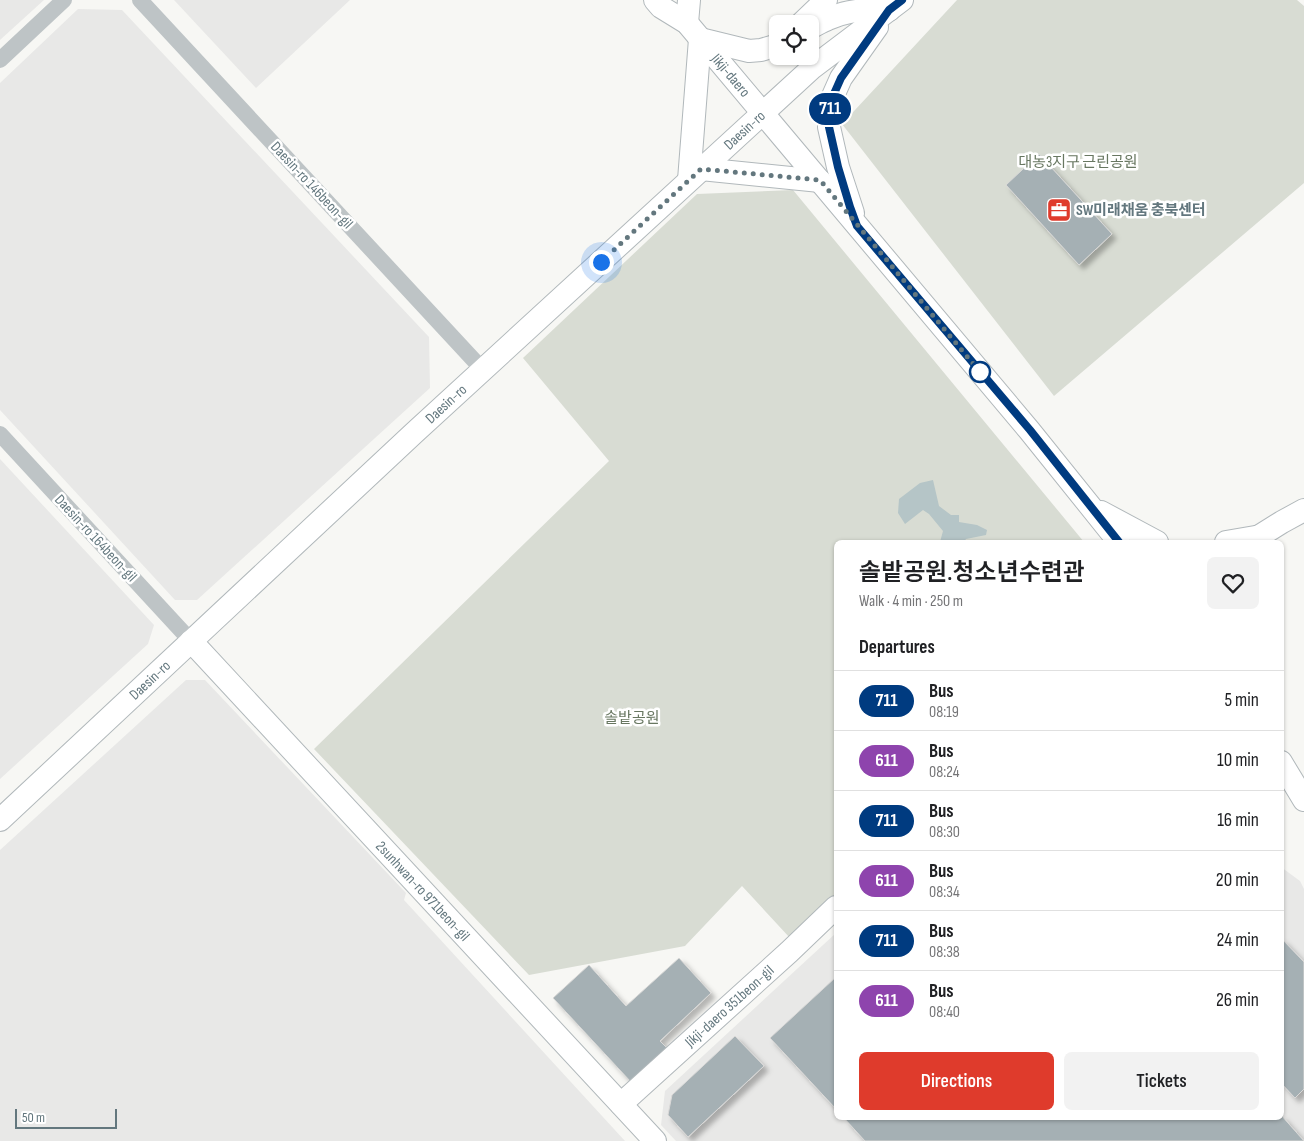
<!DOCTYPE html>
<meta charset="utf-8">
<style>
:root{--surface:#fff;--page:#f2f2f2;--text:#202124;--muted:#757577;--line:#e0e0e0;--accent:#df3b2c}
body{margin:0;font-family:"Sofia Sans Condensed","Noto Sans KR",sans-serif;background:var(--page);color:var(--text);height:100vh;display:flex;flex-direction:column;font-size:19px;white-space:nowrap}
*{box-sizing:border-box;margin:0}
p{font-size:16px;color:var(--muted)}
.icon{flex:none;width:28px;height:28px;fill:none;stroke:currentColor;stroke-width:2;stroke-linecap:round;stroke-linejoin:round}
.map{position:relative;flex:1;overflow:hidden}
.sheet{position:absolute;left:834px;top:540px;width:450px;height:580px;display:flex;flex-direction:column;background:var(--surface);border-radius:8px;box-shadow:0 1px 4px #0004}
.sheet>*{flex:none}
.badge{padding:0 10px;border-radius:16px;font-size:18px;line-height:32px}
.buttons{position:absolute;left:769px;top:15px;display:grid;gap:10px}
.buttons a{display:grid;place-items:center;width:50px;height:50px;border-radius:8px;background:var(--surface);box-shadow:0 1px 4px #0004;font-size:25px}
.scale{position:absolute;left:15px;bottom:12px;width:102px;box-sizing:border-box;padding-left:5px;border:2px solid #63777e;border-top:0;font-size:14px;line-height:18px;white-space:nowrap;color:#63777e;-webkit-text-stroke:4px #fff;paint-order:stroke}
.you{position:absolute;width:25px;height:25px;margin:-12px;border:4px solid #fff;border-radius:50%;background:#1a73e8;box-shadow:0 0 0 8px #1a73e833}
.map>.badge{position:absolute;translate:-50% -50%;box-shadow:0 0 0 2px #fff}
h2{padding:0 25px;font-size:19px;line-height:45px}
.round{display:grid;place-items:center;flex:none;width:52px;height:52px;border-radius:8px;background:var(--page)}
.head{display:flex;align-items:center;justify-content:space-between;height:85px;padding:0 25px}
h1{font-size:24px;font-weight:600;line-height:38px}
.action{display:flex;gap:10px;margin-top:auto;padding:10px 25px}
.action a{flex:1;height:58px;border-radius:8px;background:var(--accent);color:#fff;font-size:20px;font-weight:600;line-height:58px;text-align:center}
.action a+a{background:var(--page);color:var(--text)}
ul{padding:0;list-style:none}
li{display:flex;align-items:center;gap:15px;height:60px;padding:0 25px;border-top:1px solid var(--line)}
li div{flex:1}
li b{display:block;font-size:19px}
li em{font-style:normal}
li .badge{min-width:55px;font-weight:700;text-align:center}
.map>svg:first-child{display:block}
.built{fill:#e8e8e7}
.green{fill:#d8dcd3}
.water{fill:#b5c5c7}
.building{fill:#a5b0b4;stroke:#d9d8d7;filter:url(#shadow)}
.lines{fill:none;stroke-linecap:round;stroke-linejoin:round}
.secondary-casing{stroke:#b1b8bb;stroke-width:24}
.street{stroke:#bec4c6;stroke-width:16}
.secondary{stroke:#fff;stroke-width:22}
.line-casing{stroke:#fff;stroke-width:11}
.line{stroke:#003b80;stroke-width:8}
.walk{stroke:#63777e;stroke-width:5;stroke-dasharray:0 9}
.stop-dot{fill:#fff;stroke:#003b80;stroke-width:2.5}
.labels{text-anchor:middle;stroke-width:5;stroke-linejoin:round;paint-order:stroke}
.street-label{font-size:15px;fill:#63777e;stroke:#fff}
.park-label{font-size:15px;fill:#687761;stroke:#fff}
.poi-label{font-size:15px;font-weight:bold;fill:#63777e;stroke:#fff;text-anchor:start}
</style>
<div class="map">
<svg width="1304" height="1141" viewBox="0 0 1304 1141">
<defs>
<filter id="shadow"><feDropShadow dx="4.5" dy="4.5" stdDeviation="2.5" flood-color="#0004"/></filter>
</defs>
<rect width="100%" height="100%" fill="#f7f7f4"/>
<path class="built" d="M0,0H44L0,40Z
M174,0H350L256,88Z
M78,9L122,10L429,337L430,388L197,600H175L0,410V83Z
M0,459L154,625L148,644L0,779Z
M186,680H205L406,893L404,900L625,1141H0V850Z
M1281,867L1300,881L1304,889V1141H676L661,1125L665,1091L836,933V1118H1281Z"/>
<path class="green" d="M957,0H1297L1304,6V183L1054,396L842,124Z
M793,190L1084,542H836V895L790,938L742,886L685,946L529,975L314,749L609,461L523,358L697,194Z"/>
<path class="water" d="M933,480L939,506L951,515H959V522L977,525L987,530L986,535L966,539L964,542H940L943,531L929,514L923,510L905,524L898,513L899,499L920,483Z"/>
<path class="building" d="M1039,154L1112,234L1079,265L1006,185Z
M1281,938L1304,962V1089L1295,1098L1281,1083Z
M679,958L711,993L660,1041L667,1048L631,1082L553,998L589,965L626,1006Z
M836,977V1109L770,1038Z
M735,1036L764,1066L688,1137L668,1115L672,1095Z
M1281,1115L1304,1141H865L844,1118H1281Z"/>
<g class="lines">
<defs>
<g id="secondary">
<path id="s1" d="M655,0L661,7L687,23L1029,430L1119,542"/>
<path d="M687,23L689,0"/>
<path d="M801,24L826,0"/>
<path d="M810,28C816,25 822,21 828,19C846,10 870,9 889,10"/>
<path d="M700,39L749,51L761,50L778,45"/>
<path d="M701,169L820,181"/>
<path d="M689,180L700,39"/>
<path d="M853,213L838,167L829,127V112L833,96L841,78L877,27"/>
<path d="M1101,512L1157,542"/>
<path d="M1226,542L1261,536"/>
<path d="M1250,542L1282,522L1304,510"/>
<path id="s2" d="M191,641L655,1141"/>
<path d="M1281,762L1304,800"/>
<path id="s3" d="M0,820L414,433L812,68L902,0"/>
<path id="s4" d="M621,1104L789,952L836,907"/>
</g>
</defs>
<use href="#secondary" class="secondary-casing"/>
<path class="street" d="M140,0L483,370
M0,60L64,0
M0,434L191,641"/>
<use href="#secondary" class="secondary"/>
</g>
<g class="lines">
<defs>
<path id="line" d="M902,0L889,10L841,78L833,96L829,112V127L838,167L850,207L857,226L1030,430L1119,542"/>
</defs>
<use href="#line" class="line-casing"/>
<use href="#line" class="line"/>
<path class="walk" d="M601,262L701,169L820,180L980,372"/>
</g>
<defs>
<symbol id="office-square" viewBox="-11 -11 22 22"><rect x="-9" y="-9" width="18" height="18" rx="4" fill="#df3b2c" stroke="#fff"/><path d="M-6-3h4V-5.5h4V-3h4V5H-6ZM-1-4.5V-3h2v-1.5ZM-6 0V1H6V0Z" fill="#fff"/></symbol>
</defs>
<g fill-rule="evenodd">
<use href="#office-square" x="1045" y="196" width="28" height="28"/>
</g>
<circle class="stop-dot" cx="980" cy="372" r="10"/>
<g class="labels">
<g class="street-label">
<text dy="5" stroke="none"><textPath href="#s1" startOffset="108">Jikji-daero</textPath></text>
<text dy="5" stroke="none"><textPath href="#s3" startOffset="1015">Daesin-ro</textPath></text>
<text transform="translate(312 185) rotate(47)" y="5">Daesin-ro 146beon-gil</text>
<text dy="5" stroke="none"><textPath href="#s3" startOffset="610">Daesin-ro</textPath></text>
<text transform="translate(96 538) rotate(47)" y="5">Daesin-ro 164beon-gil</text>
<text dy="5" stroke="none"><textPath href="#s3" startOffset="205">Daesin-ro</textPath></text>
<text dy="5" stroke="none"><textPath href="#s2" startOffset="341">2sunhwan-ro 971beon-gil</textPath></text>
<text dy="5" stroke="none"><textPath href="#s4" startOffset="146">Jikji-daero 351beon-gil</textPath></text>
</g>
<g class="park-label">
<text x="1078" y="167">대농3지구 근린공원</text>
<text x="632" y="723">솔밭공원</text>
</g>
<g class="poi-label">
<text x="1076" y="215">SW미래채움 충북센터</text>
</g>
</g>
</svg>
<div class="buttons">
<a><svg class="icon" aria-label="locate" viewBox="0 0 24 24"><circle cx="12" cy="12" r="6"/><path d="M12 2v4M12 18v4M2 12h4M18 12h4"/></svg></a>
</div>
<div class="scale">50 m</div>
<div class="you" style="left:601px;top:262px"></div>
<b class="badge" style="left:830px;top:109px;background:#003b80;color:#fff">711</b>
<section class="sheet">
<div class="head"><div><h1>솔밭공원.청소년수련관</h1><p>Walk · 4 min · 250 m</p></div><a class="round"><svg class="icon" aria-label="heart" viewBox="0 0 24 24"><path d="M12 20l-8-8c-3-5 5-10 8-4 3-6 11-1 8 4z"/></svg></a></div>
<h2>Departures</h2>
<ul>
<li><span class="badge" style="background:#003b80;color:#fff">711</span><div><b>Bus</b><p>08:19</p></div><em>5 min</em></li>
<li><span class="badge" style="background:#8e44ad;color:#fff">611</span><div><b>Bus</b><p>08:24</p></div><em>10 min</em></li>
<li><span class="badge" style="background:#003b80;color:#fff">711</span><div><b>Bus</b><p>08:30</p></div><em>16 min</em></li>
<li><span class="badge" style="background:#8e44ad;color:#fff">611</span><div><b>Bus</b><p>08:34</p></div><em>20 min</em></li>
<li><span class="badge" style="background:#003b80;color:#fff">711</span><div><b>Bus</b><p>08:38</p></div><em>24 min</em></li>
<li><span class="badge" style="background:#8e44ad;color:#fff">611</span><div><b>Bus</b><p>08:40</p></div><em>26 min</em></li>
</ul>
<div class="action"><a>Directions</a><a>Tickets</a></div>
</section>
</div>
